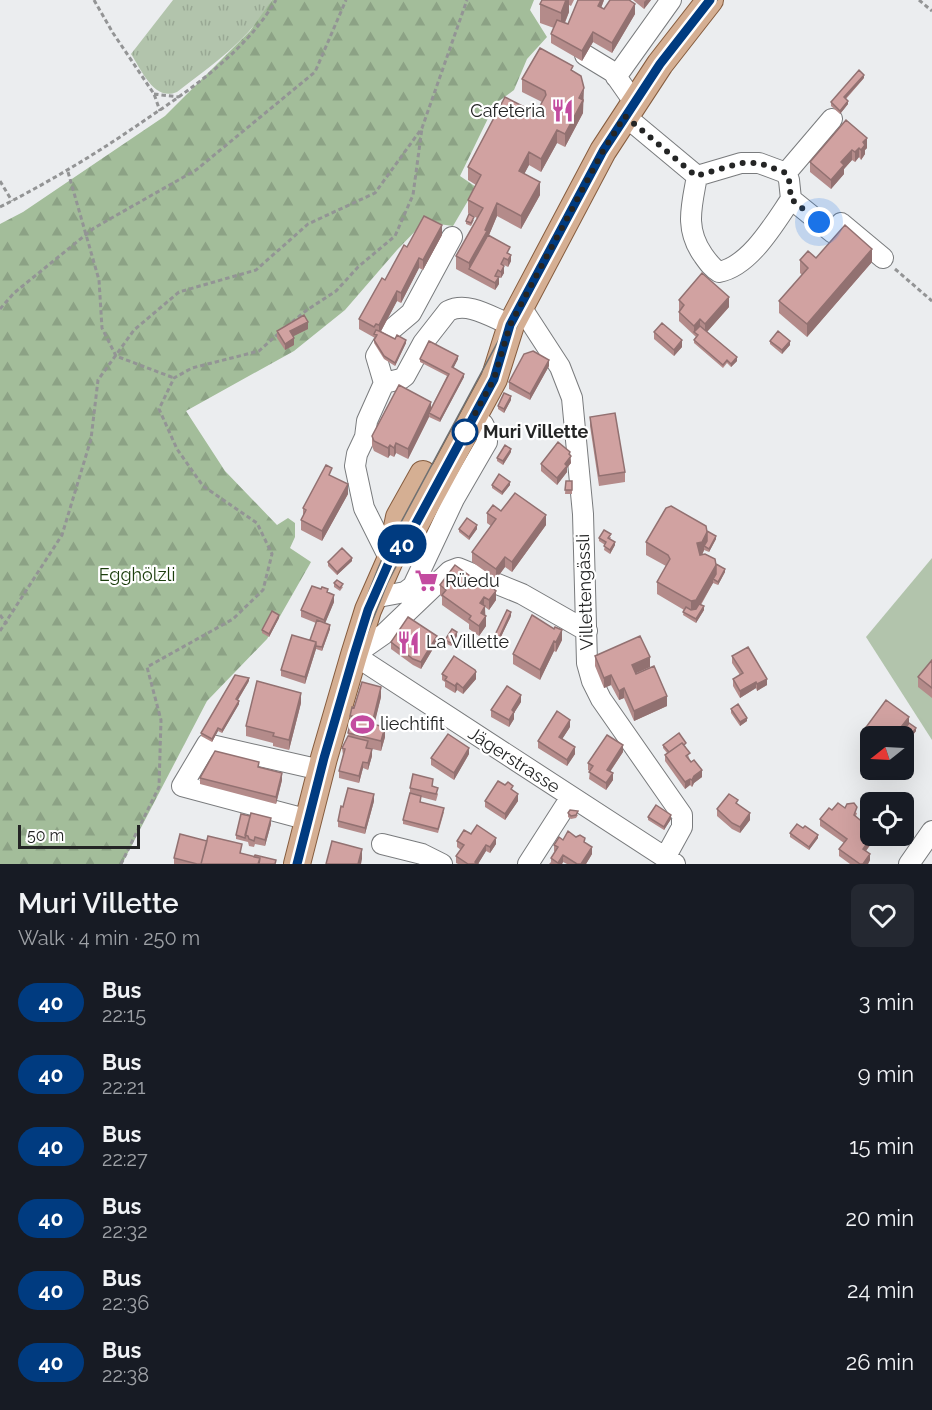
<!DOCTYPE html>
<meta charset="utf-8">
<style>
:root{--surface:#171b24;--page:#242831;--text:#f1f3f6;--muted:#9ea1a6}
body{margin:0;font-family:Raleway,sans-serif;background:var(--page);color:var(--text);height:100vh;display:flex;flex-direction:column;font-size:22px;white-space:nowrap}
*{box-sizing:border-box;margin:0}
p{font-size:20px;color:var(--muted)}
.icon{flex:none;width:33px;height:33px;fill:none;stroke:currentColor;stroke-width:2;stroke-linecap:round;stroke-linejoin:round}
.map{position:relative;height:864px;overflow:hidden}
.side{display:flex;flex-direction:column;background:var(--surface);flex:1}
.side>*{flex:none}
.badge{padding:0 12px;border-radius:20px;font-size:21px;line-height:39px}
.needle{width:39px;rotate:252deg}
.controls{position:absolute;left:860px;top:726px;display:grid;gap:12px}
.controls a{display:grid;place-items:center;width:54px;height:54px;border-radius:9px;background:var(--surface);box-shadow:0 6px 24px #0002;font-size:30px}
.scale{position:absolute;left:18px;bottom:15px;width:122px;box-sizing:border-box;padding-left:6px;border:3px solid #242525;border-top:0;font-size:16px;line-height:21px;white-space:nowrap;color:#242525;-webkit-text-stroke:4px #fff;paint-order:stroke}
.you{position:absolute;width:30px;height:30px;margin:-15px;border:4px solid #fff;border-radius:50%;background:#1a73e8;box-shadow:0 0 0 9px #1a73e833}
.map>.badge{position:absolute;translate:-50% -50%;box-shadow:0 0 0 3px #fff}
.round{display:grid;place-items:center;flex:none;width:63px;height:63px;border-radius:9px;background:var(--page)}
.overview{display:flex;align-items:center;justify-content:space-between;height:102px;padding:0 18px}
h1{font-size:28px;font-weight:600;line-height:45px}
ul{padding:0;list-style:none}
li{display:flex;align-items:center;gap:18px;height:72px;padding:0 18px}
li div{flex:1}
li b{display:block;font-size:22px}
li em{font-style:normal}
li .badge{min-width:66px;font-weight:700;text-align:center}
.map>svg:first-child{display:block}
.grass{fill:url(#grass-tufts)}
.forest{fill:url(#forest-firs)}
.green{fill:#b2c4ac}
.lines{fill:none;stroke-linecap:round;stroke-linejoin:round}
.minor-casing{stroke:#797b7d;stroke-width:22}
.major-casing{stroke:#855c3e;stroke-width:28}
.path{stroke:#939495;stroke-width:3;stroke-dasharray:4.5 3;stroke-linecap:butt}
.minor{stroke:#fff;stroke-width:20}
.major{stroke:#d5af93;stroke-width:26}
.tram{stroke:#6f7071;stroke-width:1.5}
.wall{fill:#b48b8a}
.shaded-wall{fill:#927171}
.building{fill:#d1a2a1;stroke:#927171;stroke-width:1.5}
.line-casing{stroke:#fff;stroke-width:14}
.line{stroke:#003b80;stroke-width:9}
.walk{stroke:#242525;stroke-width:6;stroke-dasharray:0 10.8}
.stop-dot{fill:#fff;stroke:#003b80;stroke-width:3}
.labels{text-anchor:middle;stroke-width:4.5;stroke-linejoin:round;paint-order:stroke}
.poi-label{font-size:18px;fill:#242525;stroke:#fff;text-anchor:start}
.stop-label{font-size:18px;font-weight:bold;fill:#242525;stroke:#fff;text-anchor:start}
.park-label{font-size:18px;fill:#1c3e0d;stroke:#fff}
.street-label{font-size:18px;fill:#242525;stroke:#fff}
</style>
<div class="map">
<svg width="932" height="864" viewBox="0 0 932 864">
<defs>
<pattern id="grass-tufts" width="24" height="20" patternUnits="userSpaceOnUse" patternTransform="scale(1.5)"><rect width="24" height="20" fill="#b2c4ac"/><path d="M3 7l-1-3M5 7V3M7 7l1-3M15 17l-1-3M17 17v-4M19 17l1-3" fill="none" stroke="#99a894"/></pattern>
<pattern id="forest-firs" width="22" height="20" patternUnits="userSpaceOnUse" patternTransform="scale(1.5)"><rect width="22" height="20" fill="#a3bd9a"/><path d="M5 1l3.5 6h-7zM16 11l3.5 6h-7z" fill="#8ca285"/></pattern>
</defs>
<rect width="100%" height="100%" fill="#ebedef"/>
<path class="grass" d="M173,0H272C250,39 212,65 177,92C154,102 141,69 131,54Z"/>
<path class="forest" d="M272,0H534L530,10L547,37L527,59L514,90L495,104L460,176L476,187L453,226L424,222L397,250L345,310L294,351L186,411L225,471L277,525L288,518L295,523V537L290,548L311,562L267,639L207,701L122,864H0V224L23,212L165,116L250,31Z"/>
<path class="green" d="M932,558V740L866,637Z"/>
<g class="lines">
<defs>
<path id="minor" d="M585,55L613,72L634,102
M616,77L671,0
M625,116L697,176L741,163H759L786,173L789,180L791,199L833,233L841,223L883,258
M786,173L832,119
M697,176C692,205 684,228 703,255C708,262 712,268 719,272C750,266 774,224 791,199
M452,237L411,313L392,329L376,356L384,383L401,379L405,376L423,343L448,311C468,301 491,317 511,325
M521,307L560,367L572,398L583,514L587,663L592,681L601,699L682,815V827L665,858
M384,383L367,421L365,437L357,454L355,466L364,508L390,560
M373,598L405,592L413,586L454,499L487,442L486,430L483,424L473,418
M587,631L522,594L458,568L450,571L384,634L354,655L675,864
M309,820L182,786L207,744L321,770
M382,844L422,854L442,864
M528,864L571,797
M909,864L932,831"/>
<path id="major" d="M392,551L399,517L423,474
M297,864L324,758L354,655L368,610L390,560L414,527L494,379L511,325L603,151L660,64L710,0"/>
</defs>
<use href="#minor" class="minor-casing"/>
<use href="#major" class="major-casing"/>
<path class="path" d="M94,0L113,33L154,94L160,111
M919,0L932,11
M154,94L179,97
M68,172L99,280L102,328L116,356L174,378
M0,181L12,201
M0,207C51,181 99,152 145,120C193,88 246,51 276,0
M895,269L932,301
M0,309L14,293L94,228L196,170L315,72L346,0
M292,322L307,310L336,291L358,267L395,236L413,195L422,128
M0,615L7,624
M0,631L62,535L91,439L98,380L134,330L179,292L256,270L308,224L375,193L422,128L467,0
M121,864L159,787L161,720L147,667L233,619L263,590L272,554L257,523L203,486L177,449L159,409L174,378L192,368L259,351L278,334"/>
<use href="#minor" class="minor"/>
<use href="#major" class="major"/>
<path class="tram" d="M670,45L705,0
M549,245L582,184
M335,702C349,649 363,602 385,552L524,293
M292,864L325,740
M302,864L338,721L356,662L387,584L486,392L529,300L609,151L648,88L717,0"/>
</g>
<path class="wall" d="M542,0H574L571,6L569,5V12L565,23L568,24L604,0L601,8L604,9L630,0L635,14L612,53L593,42L582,61L551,43V34L554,28L540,23V4Z
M633,0H651L644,9Z
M573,71L584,101L583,103V113L565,147L557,143L541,172L529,165L524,174L540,195L521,229L497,216L489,235L510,254L511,261L508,267L504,265V273L501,278L498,277L499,284L495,290L456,269V256L477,218L468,213V200L476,185L468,180V167L536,113L542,102L522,92V79Z
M864,78L846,99L848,104L840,114L831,106V102Z
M846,120L867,148L865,150V154L861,160L859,157L855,162L852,160L844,169V174L831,189L810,172V162Z
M474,220L471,226L466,224V221Z
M442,235L423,270L419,268L401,303L397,301L381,331L395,339L406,343L395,366L384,359L374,343L375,338L359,329V319L385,280Z
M816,258L872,262L807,337L779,313V301L802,275L800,273V260Z
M679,300L729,307L707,332L737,361L731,367L727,363L723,368L694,343V340L696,337L679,321Z
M308,329L293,336L294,345L285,350L277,338V331Z
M654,332L682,347L674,356L654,339Z
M770,341L790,345L782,354L770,344Z
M420,359H458L453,368L464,377L440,422L429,417L408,459L396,453L394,457L390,455L388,458L374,451L372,446V436L431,408L447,376L420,362Z
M549,366L530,400L509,389V382Z
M511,400L504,413L498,409V406Z
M590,417L625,472V482L599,486L590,426Z
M511,452L503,465L497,461V458Z
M570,456L571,463L567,468V472L557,485L541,471V464Z
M332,476L348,494L322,541L301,530V520L303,516V508Z
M566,481H572V494H565Z
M492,485H510L502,495L492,488Z
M501,511L546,525L512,572L505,567L496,579L472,562V552L491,526L487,523V513Z
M459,529H477L469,540L459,532Z
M707,531L716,539L709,552L704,550L702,555L716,564L725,572L718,585L713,583L701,605L704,610L696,623L683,615L684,610L657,594V582L666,566L646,555V542Z
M611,537L610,539L615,545L610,554L604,550L605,545L599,541V538Z
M352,561L337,575L328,566V562Z
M334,583L343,587L340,591L334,587Z
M440,585L484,586L496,600L489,610L485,607L486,626L479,636L469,629V624L442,605V597L440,595Z
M328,592L334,602L325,623L330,629L322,651L316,649L305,684L281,676V670L310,640L316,623L301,617V610Z
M532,615L562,640L556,652L554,651L540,680L513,664V654Z
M511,616L498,643L494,641V637Z
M279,618L269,637L262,633V630Z
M457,636L451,646L445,643V640Z
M391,642H437L421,669L413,665L391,649Z
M595,656L650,667L636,673L667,706L634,721L624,698L619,700L611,685L604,688L595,666Z
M732,656L767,685L757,691L756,688L740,698L733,686V679L740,675L732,663Z
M932,660V698L918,687V677Z
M442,674L476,679L463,694L457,690L455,693L445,687V682L442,680Z
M249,681L238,700L239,704L222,733L218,731L212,742L201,736V733Z
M381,697L374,724L385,737L381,751L368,748L372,756L368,770L363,768L359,783L339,778V771L343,755L342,748L348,736L350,725V716L354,708Z
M521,702L514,713V719L509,727L491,717V710Z
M301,703L289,750L273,746V743L246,736V726Z
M731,709L747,721L740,726L731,713Z
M909,723L916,731L905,745L903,744V736H870V751L861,744V734Z
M570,727L562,739L575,754L567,766L538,748V741Z
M663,745L686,746L685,747L690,760L702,777L694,783L692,787L690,785L685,789L665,761V755L667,753L663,748Z
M623,752L610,772L613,780L606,790L589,779L590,771L588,770V763Z
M469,754L454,780L431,765V758Z
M200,778L282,780L276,804L200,784Z
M433,786L438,794L436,801L421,797V802L444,812L438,833L403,824V820L410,793V788Z
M513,791L518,801L505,820L485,807V801Z
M374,801L365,834L338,827V821L343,807Z
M738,804L750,820L740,833L732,829L717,816V809Z
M845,808L857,813L856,816L875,836V838L866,851L870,860L868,864H850L839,856V849L844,843L820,826V819L832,810Z
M568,813L578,815L576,818L571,819L568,817Z
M648,817L671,819L664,830L648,820Z
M271,824L265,846L255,844L254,847L249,846L248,842L236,839V835Z
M790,833L818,838L809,850L790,837Z
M471,834L496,844L490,853L486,851L478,864H458L456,863V856L461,850L457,847V841Z
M224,840L242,854L276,864H174V858L207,841Z
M563,840L585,842L592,854L586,864H567L563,862L562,864H549L551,862V858L555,852L554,851V845Z"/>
<path class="shaded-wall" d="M564,0H569V12L561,31V13Z
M601,0H604L598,16V6Z
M646,0H651L644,9V2Z
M635,4V14L612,53V43Z
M593,32V42L582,61V51Z
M864,75V78L844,100V97Z
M584,88L583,113L565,147V134Z
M848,101V104L840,114V111Z
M557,130V143L541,172V159Z
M867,138V148L865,150V154L861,160V150L863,142Z
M859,148V157L855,162V152Z
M852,150V160L844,169V174L831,189V180L841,162Z
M529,152V165L519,184V171Z
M540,182V195L521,229V216Z
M497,203V216L487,240L469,269V263Z
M442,225V235L423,270V260Z
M872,249V262L807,337V324Z
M511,255V261L508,267V260Z
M419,258V268L401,303V293Z
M504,266V273L501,278V272Z
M499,277V284L495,290V283Z
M397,291V301L379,335V325Z
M729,297V307L705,334V324Z
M700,319V329L694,332V335V326Z
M308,322V329L290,338V331Z
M294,338V345L285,350V344Z
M406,340V343L395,366V363Z
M682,340V347L674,356V350Z
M790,341V345L782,354V350Z
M458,356V359L452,371V367Z
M737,357V361L731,367V364Z
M549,360V366L530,400V394Z
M464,374V377L440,422V419Z
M511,396V400L504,413V409Z
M431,402V412L429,413V417L408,459V449Z
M396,443V453L394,457V448Z
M390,445V455L388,458V448Z
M511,449V452L503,465V461Z
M570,452L571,463L567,468V472L557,485V478Z
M510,482V485L502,495V492Z
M348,484V494L322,541V531Z
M546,515V525L512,572V562Z
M477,525V529L469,540V537Z
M707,532V545L704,546V550L702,555L697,556V543Z
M716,536V539L709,552V549Z
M615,542V545L610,554V550Z
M505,557V567L496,579V569Z
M352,558V561L337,575V572Z
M716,565V578L713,579V583L696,612L691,614V601Z
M725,569V572L718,585V582Z
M496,591V600L489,610V600Z
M334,595V602L324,626V620Z
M484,597V607L480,603Z
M485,606V616L481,613Z
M704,606V610L696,623V619Z
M511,612V616L498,643V640Z
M279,615V618L269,637V634Z
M486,616V626L479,636V626Z
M330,625V629L322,651V647Z
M562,630V640L556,652V642Z
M457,632V636L451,646V643Z
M437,636V642L421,669V662Z
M554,641V651L540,680V670Z
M316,642V649L305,684V677Z
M650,657V667L632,675V665Z
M476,672V679L463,694V688Z
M611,675V685L604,688V678Z
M249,678V681L236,703V699Z
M767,679V685L757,691V684Z
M756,682V688L740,698V691Z
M457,683V690L455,693V686Z
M381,687V697L372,734V724Z
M624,688V698L619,700V691Z
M301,693V703L289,750V740Z
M521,695V702L514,713V719L509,727V720L512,710Z
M667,696V706L634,721V711Z
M239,701V704L222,733V730Z
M909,717V727L901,736H894Z
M747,718V721L740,726V722Z
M570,720V727L559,744V737Z
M385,727V737L381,751V741Z
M218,728V731L212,742V739Z
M916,728V731L905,745V742Z
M623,745V752L607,776V770Z
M575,747V754L567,766V760Z
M469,748V754L454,780V773Z
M372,749V756L368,770V763Z
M363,762V768L359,783V776Z
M702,770V777L694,783L692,787V780L694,776Z
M282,773V780L276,804V797Z
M613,773V780L606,790V783Z
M690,779V785L685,789V782Z
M374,794V801L365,834V828Z
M518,794V801L505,820V814Z
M750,813V820L740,833V827Z
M671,815V819L664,830V827Z
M271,818V824L265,846V840Z
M818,835V838L809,850V847Z
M872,836H875V838L863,855V849Z
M496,838V844L490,853V847Z
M486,845V851L478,864L475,862Z
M592,847V854L586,864H581Z
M362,849V859L361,864H358Z
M870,854V860L868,864H863Z
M563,855V862L562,864H558Z"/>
<path class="building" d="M542,0H566L561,13L540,4Z
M578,0H601L598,6L604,9L610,0H629L635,4L612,43L593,32L582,51L551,34L557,20L568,24Z
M540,48L573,66L571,70L581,76L584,88L579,98L583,100L565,134L557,130L541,159L529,152L519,171L540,182L521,216L497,203L485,230L487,231L469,263L456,256L483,208L468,200L481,175L468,167L505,97L536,113L546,95L545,91L522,79Z
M859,70L864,75L844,97L848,101L840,111L831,102Z
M846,120L867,138L863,142L865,145L861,150L859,148L855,152L852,150L841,162L844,165L831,180L810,162Z
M469,214L474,217L471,223L466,221Z
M424,216L442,225L423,260L419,258L401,293L397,291L379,325L376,324L374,327L359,319L382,278L385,280L404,245L407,247Z
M845,225L872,249L807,324L779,301L808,268L800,260L808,251L816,258Z
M488,235L510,247L507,253L511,255L508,260L504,258L501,264L504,266L501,272L498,270L495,276L499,277L495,283L469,269Z
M702,273L729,297L705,324L700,319L694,326L679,312L684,305L679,300Z
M304,315L308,322L290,331L294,338L285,344L277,331Z
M662,323L682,340L674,350L654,332Z
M700,326L737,357L731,364L727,360L723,365L694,340L698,335L694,332Z
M376,330L379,331L395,339L397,335L406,340L395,363L384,356L374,340L377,335L374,334Z
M778,331L790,341L782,350L770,341Z
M429,341L458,356L452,367L464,374L440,419L429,413L449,374L420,359Z
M533,351L549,360L530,394L509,382L524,354Z
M399,385L431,402L408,449L396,443L394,448L390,445L388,448L374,441L372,436Z
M504,393L511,396L504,409L498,406Z
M615,413L625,472L599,476L590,417Z
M558,442L570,452L569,454L571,456L565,464L567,466L557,478L541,464Z
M505,445L511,449L503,461L497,458Z
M326,465L332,468L329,475L348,484L322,531L301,520L306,510L303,508Z
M499,474L510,482L502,492L492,485Z
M566,481H572V490H565Z
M515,493L546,515L512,562L505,557L496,569L472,552L496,519L487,513L493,505L501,511Z
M671,506L706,526L707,532L702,542L697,543L700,555L705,554L715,559L716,565L696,600L691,601L657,582L670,559L668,555L646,542L666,508Z
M467,518L477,525L469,537L459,529Z
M604,530L611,534L608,538L615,542L610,550L604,546L606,542L599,538Z
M707,531L716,536L709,549L704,546L707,541Z
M342,548L352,558L337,572L328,562Z
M716,564L725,569L718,582L713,579L716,574Z
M455,565L484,586L487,584L496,591L489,600L484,597L480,603L485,606L481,613L486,616L479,626L469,619L471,616L442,595L446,590L440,585Z
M337,580L343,584L340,588L334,583Z
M312,586L321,589L322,587L328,589L327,592L334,595L324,620L301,610Z
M699,604L704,606L696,619L683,612L686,607L691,610L696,609Z
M507,610L511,612L498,640L494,637Z
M272,611L279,615L269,634L262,630Z
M532,615L554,629L555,627L562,630L556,642L554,641L540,670L513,654Z
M408,617L437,636L421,662L413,659L391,642Z
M317,620L330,625L322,647L316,646V642L310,640Z
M452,629L457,632L451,643L445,640Z
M292,635L316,642L305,677L281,670Z
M640,636L650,657L632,665L636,674L654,666L667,696L634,711L624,688L619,691L611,675L604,678L595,656Z
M748,647L767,679L757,684L756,682L740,691L733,679L743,673L732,656Z
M454,656L475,670L476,672L463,688L457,683L455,686L445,680L447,677L442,674Z
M932,660V688L918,677Z
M235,675L249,678L236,699L239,701L222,730L218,728L212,739L201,733Z
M257,681L301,693L289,740L273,736L274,733L246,726Z
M362,682L381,687L372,724L385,727L381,741L348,733L352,716H350L352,707L354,708Z
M507,686L521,695L512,710L514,712L509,720L491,710Z
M886,700L909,717L894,736H870V741L861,734Z
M738,704L747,718L740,722L731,709Z
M557,711L570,720L559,737L575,747L567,760L538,741Z
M909,723L916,728L905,742L903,740V736H899Z
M679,733L686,743L684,745L682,743L669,752L663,745Z
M448,734L469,748L454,773L431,758Z
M607,735L623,745L607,770L613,773L606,783L589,772L593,766L588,763Z
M348,736L368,741L366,748L372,749L368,763L363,762L359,776L339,771L345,749L342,748Z
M682,743L690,753L686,756L691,762L694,760L702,770L694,776L692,780L690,779L685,782L665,755Z
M215,751L259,762L258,767L282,773L276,797L200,778Z
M413,774L433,779L432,786L438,788L436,794L410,788Z
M498,781L505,785L508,782L513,786L511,789L518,794L505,814L485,801Z
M348,788L374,794L365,828L338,821L341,806L343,807Z
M410,793L421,796L420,802L444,808L438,829L403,820Z
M729,794L738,800L736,803L750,813L740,827L732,823L717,809Z
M838,803L845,808L847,804L854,803L857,807L854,815L870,828V836H872L863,849L870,854L863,864H860L839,849L847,839L820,819L829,808L832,810Z
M656,805L671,815L664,827L648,817Z
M570,810L578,811L576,815L571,816L568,813Z
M251,813L271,818L265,840L255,837L254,841L249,839L248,836L245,835Z
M241,814L250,816L245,838L236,835Z
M797,824L803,828L805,826L818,835L809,847L790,833Z
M477,825L496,838L490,847L486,845L475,862L478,864H468L456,856L464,845L457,841L464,830L471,834Z
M568,831L576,837L580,835L585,838L584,842L592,847L581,864H577L563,855L558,863L551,858L558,847L554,845L559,837L563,840Z
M180,834L207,841L201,864H197L174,858Z
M208,836L242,844L240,853L260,858L258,864H201Z
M332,841L362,849L358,864H326Z
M255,855L276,860L275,864H259L260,858L254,857Z"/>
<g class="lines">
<defs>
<path id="line" d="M297,864L324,758L354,655L368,610L390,560L414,527L494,379L510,325L603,151L660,64L710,0"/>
</defs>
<use href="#line" class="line-casing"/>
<use href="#line" class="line"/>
<path class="walk" d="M465,432L494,379L510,325L603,151L625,116L696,176L741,163H759L786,173L789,180L791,199L819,222"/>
</g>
<defs>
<symbol id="restaurant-bare" viewBox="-9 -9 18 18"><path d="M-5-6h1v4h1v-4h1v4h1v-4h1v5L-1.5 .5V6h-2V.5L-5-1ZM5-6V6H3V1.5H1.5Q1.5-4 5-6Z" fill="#c34ba0" stroke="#fff" stroke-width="2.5" paint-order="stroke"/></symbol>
<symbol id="supermarket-bare" viewBox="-9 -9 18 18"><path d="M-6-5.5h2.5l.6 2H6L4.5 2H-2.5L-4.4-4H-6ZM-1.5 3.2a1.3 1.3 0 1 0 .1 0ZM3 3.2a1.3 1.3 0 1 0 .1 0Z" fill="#c34ba0" stroke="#fff" stroke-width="2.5" paint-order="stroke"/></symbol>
<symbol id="stadium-bare" viewBox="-9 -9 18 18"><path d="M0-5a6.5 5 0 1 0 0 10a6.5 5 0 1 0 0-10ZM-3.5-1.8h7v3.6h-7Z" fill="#c34ba0" stroke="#fff" stroke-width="2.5" paint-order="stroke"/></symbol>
</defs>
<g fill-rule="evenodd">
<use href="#restaurant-bare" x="546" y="94" width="33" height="33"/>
<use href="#supermarket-bare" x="410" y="564" width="33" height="33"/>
<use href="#restaurant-bare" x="392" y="626" width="33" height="33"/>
<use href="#stadium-bare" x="346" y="708" width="33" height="33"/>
</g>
<circle class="stop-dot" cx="465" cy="432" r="12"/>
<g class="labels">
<g class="poi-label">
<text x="545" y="117" text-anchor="end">Cafeteria</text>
<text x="445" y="587">Rüedu</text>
<text x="426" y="648">La Villette</text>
<text x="380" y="730">liechtifit</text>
</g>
<g class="stop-label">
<text x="483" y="438">Muri Villette</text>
</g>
<g class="park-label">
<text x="137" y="581">Egghölzli</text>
</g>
<g class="street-label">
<text transform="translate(585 592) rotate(-92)" y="6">Villettengässli</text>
<text transform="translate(514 760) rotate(33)" y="6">Jägerstrasse</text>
</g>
</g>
</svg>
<div class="controls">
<a><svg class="needle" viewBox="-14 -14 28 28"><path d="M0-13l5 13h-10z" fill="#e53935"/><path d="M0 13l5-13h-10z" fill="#9ea1a6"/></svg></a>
<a><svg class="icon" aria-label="locate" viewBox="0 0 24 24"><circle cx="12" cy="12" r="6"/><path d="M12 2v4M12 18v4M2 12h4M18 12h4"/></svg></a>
</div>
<div class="scale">50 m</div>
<div class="you" style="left:819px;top:222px"></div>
<b class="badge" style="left:402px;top:544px;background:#003b80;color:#fff">40</b>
</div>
<section class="side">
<div class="overview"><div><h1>Muri Villette</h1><p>Walk · 4 min · 250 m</p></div><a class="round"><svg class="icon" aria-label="heart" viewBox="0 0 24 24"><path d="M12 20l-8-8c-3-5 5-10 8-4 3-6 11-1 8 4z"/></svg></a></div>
<ul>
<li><span class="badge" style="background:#003b80;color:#fff">40</span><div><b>Bus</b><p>22:15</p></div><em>3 min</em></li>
<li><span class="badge" style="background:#003b80;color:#fff">40</span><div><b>Bus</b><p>22:21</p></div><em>9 min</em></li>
<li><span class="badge" style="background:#003b80;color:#fff">40</span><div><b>Bus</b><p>22:27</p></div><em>15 min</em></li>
<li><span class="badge" style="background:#003b80;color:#fff">40</span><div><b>Bus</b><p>22:32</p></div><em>20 min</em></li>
<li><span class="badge" style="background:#003b80;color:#fff">40</span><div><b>Bus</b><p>22:36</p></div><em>24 min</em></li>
<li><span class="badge" style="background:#003b80;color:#fff">40</span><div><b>Bus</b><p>22:38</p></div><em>26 min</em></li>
</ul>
</section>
